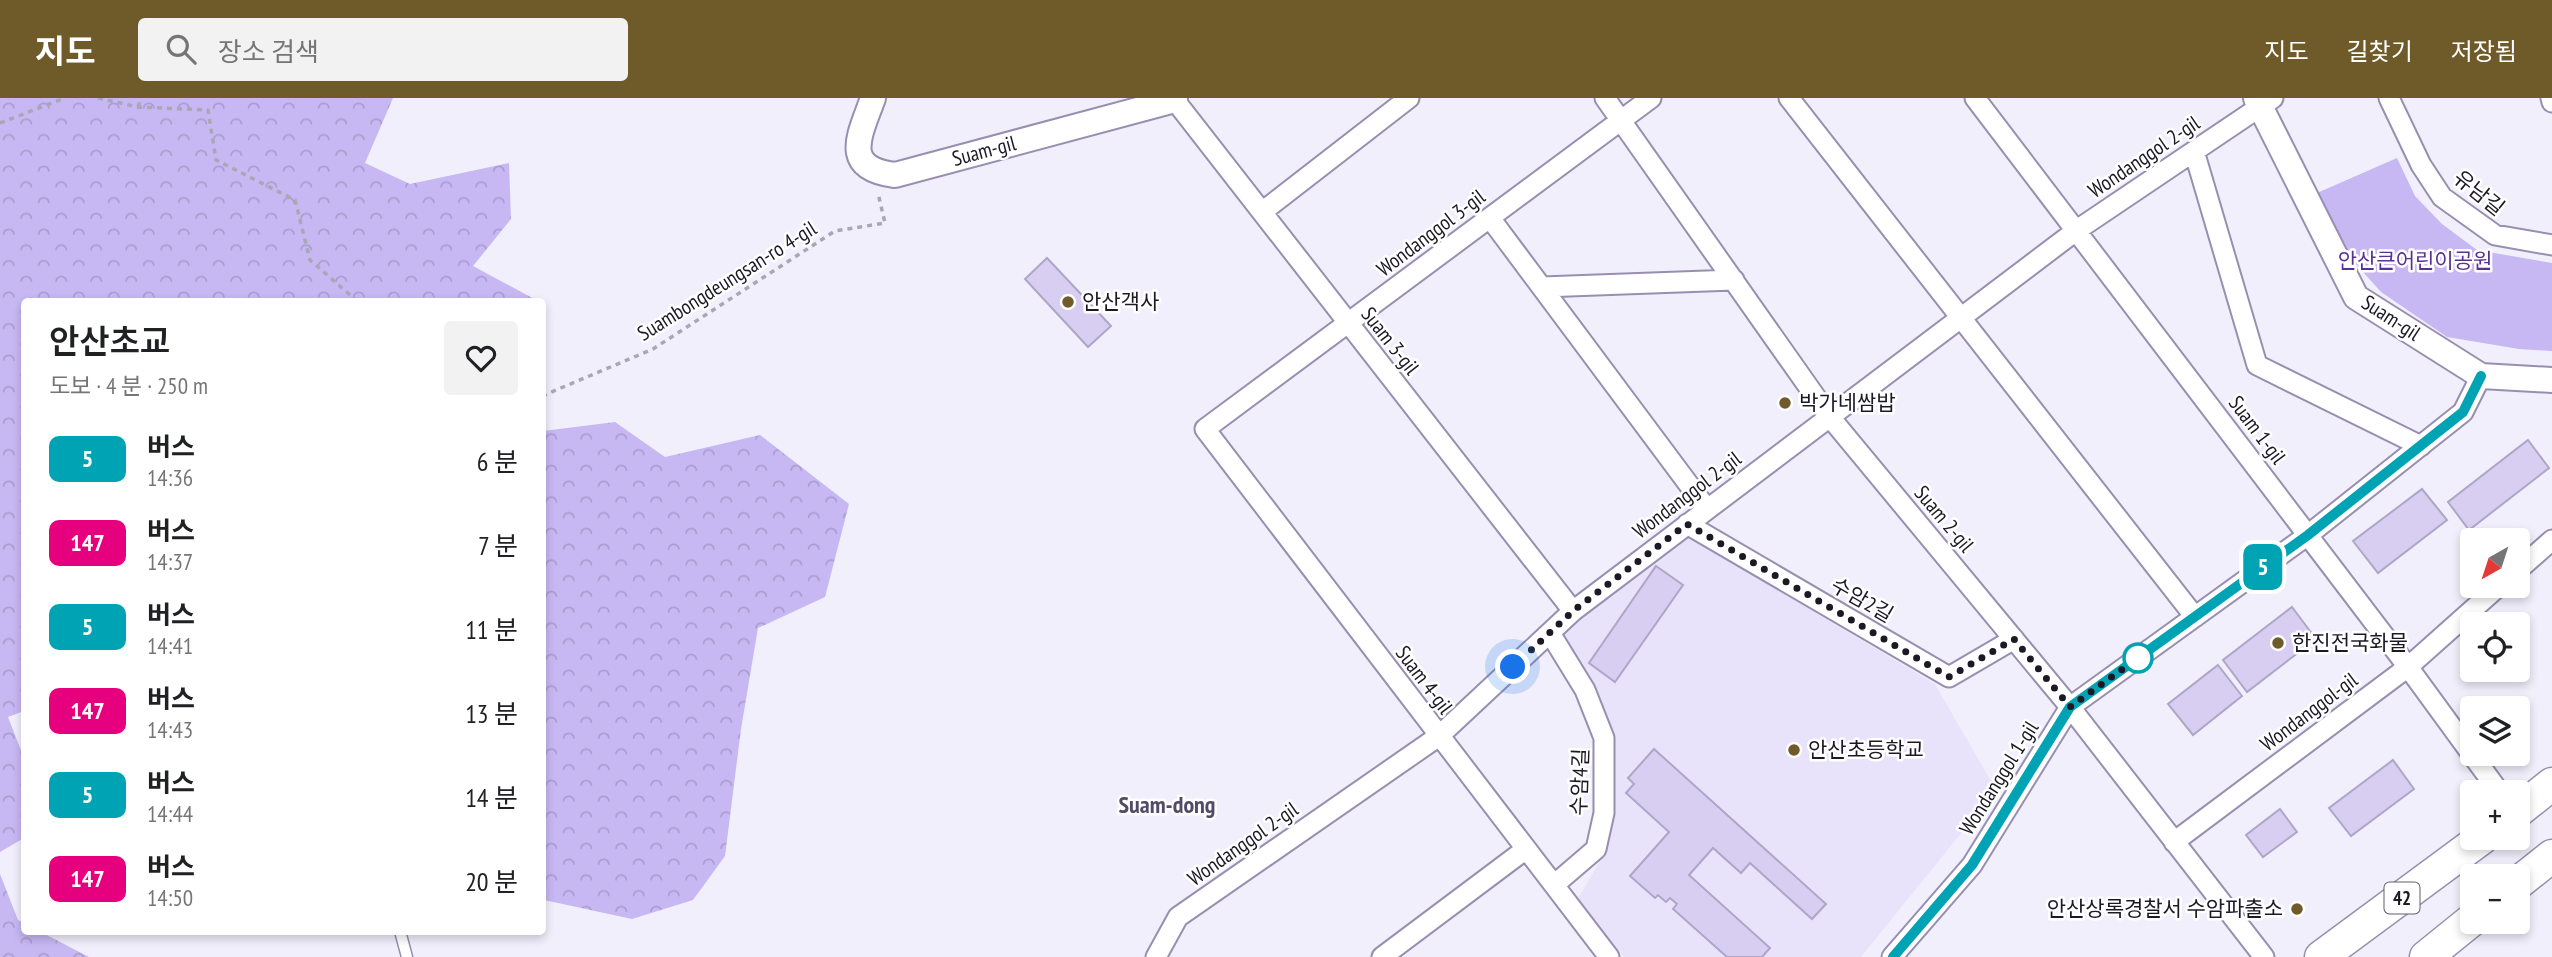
<!DOCTYPE html>
<html lang="ko">
<meta charset="utf-8">
<style>
:root{--surface:#fff;--page:#f2f2f2;--text:#202124;--muted:#757577;--accent:#6f5b2a}
body{margin:0;font-family:"PT Sans Narrow","Noto Sans KR",sans-serif;background:var(--page);color:var(--text);height:100vh;display:flex;flex-direction:column;font-size:26px;white-space:nowrap}
*{box-sizing:border-box;margin:0}
p{font-size:23px;color:var(--muted)}
.icon{flex:none;width:38px;height:38px;fill:none;stroke:currentColor;stroke-width:2;stroke-linecap:round;stroke-linejoin:round}
.map{position:relative;flex:1;overflow:hidden}
.panel{position:absolute;left:21px;top:200px;width:525px;height:637px;display:flex;flex-direction:column;background:var(--surface);border-radius:7px;box-shadow:0 4px 10px #0003}
.panel>*{flex:none}
.badge{padding:0 14px;border-radius:10px;font-size:24px;line-height:46px}
.needle{width:46px;rotate:219deg}
.controls{position:absolute;left:2460px;top:430px;display:grid;gap:14px}
.controls a{display:grid;place-items:center;width:70px;height:70px;border-radius:7px;background:var(--surface);box-shadow:0 4px 10px #0003;font-size:35px}
.you{position:absolute;width:35px;height:35px;margin:-18px;border:5px solid #fff;border-radius:50%;background:#1a73e8;box-shadow:0 0 0 10px #1a73e833}
.map>.badge{position:absolute;translate:-50% -50%;box-shadow:0 0 0 4px #fff}
.round{display:grid;place-items:center;flex:none;width:74px;height:74px;border-radius:7px;background:var(--page)}
.headline{display:flex;align-items:center;justify-content:space-between;height:119px;padding:0 28px}
h1{font-size:33px;font-weight:600;line-height:52px}
ul{padding:0;list-style:none}
li{display:flex;align-items:center;gap:21px;height:84px;padding:0 28px}
li div{flex:1}
li b{display:block;font-size:26px}
li em{font-style:normal}
li .badge{min-width:77px;font-weight:700;text-align:center}
header{display:flex;align-items:center;gap:42px;box-sizing:border-box;height:98px;padding:0 35px;background:var(--accent);color:#fff}
header strong{font-size:33px}
nav{display:flex;gap:38px;margin-inline-start:auto;font-size:24px}
.search{width:490px;height:63px;background:var(--page);display:flex;align-items:center;gap:18px;box-sizing:border-box;padding:0 24px;border-radius:7px;color:var(--muted);font-size:26px}
.map>svg:first-child{display:block}
.built{fill:#e8e2fb}
.green{fill:#c7b7f3}
.forest{fill:url(#forest-crowns)}
.building{fill:#d7cef2;stroke:#aea6c7;stroke-width:2}
.lines{fill:none;stroke-linecap:round;stroke-linejoin:round}
.service-casing{stroke:#988fb0;stroke-width:13}
.minor-casing{stroke:#988fb0;stroke-width:23}
.tertiary-casing{stroke:#988fb0;stroke-width:28}
.primary-casing{stroke:#988fb0;stroke-width:35}
.path{stroke:#aaa7b4;stroke-width:3.5;stroke-dasharray:5 5;stroke-linecap:butt}
.service{stroke:#fff;stroke-width:10}
.minor{stroke:#fff;stroke-width:19}
.tertiary{stroke:#fff;stroke-width:24}
.primary{stroke:#fff;stroke-width:32}
.line-casing{stroke:#fff;stroke-width:16}
.line{stroke:#00a3b4;stroke-width:10}
.walk{stroke:#1c1925;stroke-width:7;stroke-dasharray:0 12.6}
.poi-dot{fill:#6f5b2a;stroke:#fff;stroke-width:2.5}
.stop-dot{fill:#fff;stroke:#00a3b4;stroke-width:3.5}
.labels{text-anchor:middle;stroke-width:5;stroke-linejoin:round;paint-order:stroke}
.shield{fill:#fff;stroke:#605e66;stroke-width:2}
.shield-label{font-size:19px;font-weight:bold;fill:#1c1925}
.street-label{font-size:21px;fill:#1c1925;stroke:#fff}
.park-label{font-size:21px;fill:#573193;stroke:#fff}
.poi-label{font-size:21px;fill:#1c1925;stroke:#fff;text-anchor:start}
.quarter-label{font-size:24px;font-weight:bold;fill:#524a67;stroke:#fff}
</style>
<header>
<strong>지도</strong>
<div class="search"><svg class="icon" aria-label="search" viewBox="0 0 24 24"><circle cx="10" cy="10" r="6"/><path d="M15 15l6 6"/></svg>장소 검색</div>
<nav><a>지도</a><a>길찾기</a><a>저장됨</a></nav>
</header>
<div class="map">
<svg width="2552" height="859" viewBox="0 0 2552 859">
<defs>
<pattern id="forest-crowns" width="20" height="18" patternUnits="userSpaceOnUse" patternTransform="scale(1.75)"><rect width="20" height="18" fill="#c7b7f3"/><path d="M2 6a3 3 0 1 1 6 0M12 15a3 3 0 1 1 6 0" fill="none" stroke="#aa9dd0"/></pattern>
</defs>
<rect width="100%" height="100%" fill="#f2effd"/>
<path class="built" d="M1684,437L1935,586L1996,692L1861,859H1624L1577,802L1606,753L1615,672L1614,633L1562,534Z"/>
<path class="green" d="M2397,60L2415,98L2442,126L2477,152L2552,165V253L2519,251L2447,239L2381,194L2355,165L2317,95Z"/>
<path class="forest" d="M0,0H393L365,65L410,86L509,65L511,121L473,168L538,203H24V613L8,619L24,660V740L0,754Z
M615,324L665,359L760,337L849,406L825,499L758,530L741,631L725,758L693,802L632,821L544,802L542,799L543,333Z
M0,776L18,822L24,825V833H39L89,859H0Z"/>
<path class="building" d="M1047,160L1111,228L1088,249L1025,181Z
M2528,342L2549,370L2469,432L2448,404Z
M2422,391L2447,422L2378,475L2353,443Z
M1656,468L1683,487L1615,584L1589,565Z
M2292,509L2316,541L2247,594L2223,562Z
M2218,567L2242,598L2193,637L2168,606Z
M1654,651L1826,806L1812,821L1750,765L1741,775L1713,750L1689,777L1770,850L1762,859H1727L1673,811L1677,806L1670,800L1666,804L1658,797L1655,800L1630,778L1669,734L1626,695L1634,686L1628,680Z
M2393,662L2414,691L2351,738L2329,710Z
M2280,711L2297,734L2263,759L2246,737Z"/>
<g class="lines">
<defs>
<path id="service" d="M400,833L407,859"/>
<path id="minor" d="M1173,0L1573,513
M1605,0L1829,318L2070,609L2264,859
M1789,0L2195,519
M1975,0L2408,569L2500,695
M2389,0L2421,67L2442,99L2495,137L2552,147
M2551,0L2552,4
M2194,53L2257,267L2421,348
M1262,114L1409,0
M1490,120L1707,411
M1542,189L1734,182
M1687,426L1949,579L2014,541
M2518,472L2552,442
M1550,535L1585,592L1604,640V715L1596,751L1554,787
M2174,744L2408,569L2499,488
M1156,859L1178,819L1439,638L1573,513L2077,132L2273,0
M1382,859L1526,751
M1609,859L1205,331L1651,0
M1892,859L1972,767L2070,609L2308,437L2463,314L2481,278"/>
<path id="tertiary" d="M873,0C860,37 840,70 895,77L1175,2
M2256,0L2356,199L2481,278L2552,282"/>
<path id="primary" d="M2518,713L2552,686
M2518,785L2552,758
M2321,859L2482,740
M2426,859L2473,821"/>
</defs>
<use href="#service" class="service-casing"/>
<use href="#minor" class="minor-casing"/>
<use href="#tertiary" class="tertiary-casing"/>
<use href="#primary" class="primary-casing"/>
<path class="path" d="M98,0L138,9L208,12L216,62L295,102L310,162L357,203
M138,9L141,0
M0,25L65,0
M542,298L653,251L835,133L885,125L878,95"/>
<use href="#service" class="service"/>
<use href="#minor" class="minor"/>
<use href="#tertiary" class="tertiary"/>
<use href="#primary" class="primary"/>
</g>
<g class="lines">
<defs>
<path id="line" d="M1893,859L1972,767L2070,609L2308,437L2463,314L2481,278"/>
</defs>
<use href="#line" class="line-casing"/>
<use href="#line" class="line"/>
<path class="walk" d="M1513,569L1573,513L1687,426L1949,579L2014,541L2070,609L2138,560"/>
</g>
<g class="poi-dot">
<circle cx="1068" cy="204" r="7"/>
<circle cx="1785" cy="305" r="7"/>
<circle cx="2278" cy="545" r="7"/>
<circle cx="1794" cy="652" r="7"/>
<circle cx="2297" cy="811" r="7"/>
</g>
<circle class="stop-dot" cx="2138" cy="560" r="14"/>
<g class="labels">
<rect class="shield" x="2384.5" y="784.5" width="35" height="31" rx="5"/>
<g class="shield-label">
<text x="2402" y="807">42</text>
</g>
<g class="street-label">
<text transform="translate(984 53) rotate(-15)" y="7">Suam-gil</text>
<text transform="translate(2144 59) rotate(-34)" y="7">Wondanggol 2-gil</text>
<text transform="translate(2479 95) rotate(39)" y="7">유남길</text>
<text transform="translate(1431 135) rotate(-37)" y="7">Wondanggol 3-gil</text>
<text transform="translate(727 183) rotate(-32)" y="7">Suambongdeungsan-ro 4-gil</text>
<text transform="translate(2391 220) rotate(33)" y="7">Suam-gil</text>
<text transform="translate(1390 243) rotate(52)" y="7">Suam 3-gil</text>
<text transform="translate(2257 332) rotate(53)" y="7">Suam 1-gil</text>
<text transform="translate(1687 397) rotate(-37)" y="7">Wondanggol 2-gil</text>
<text transform="translate(1944 421) rotate(50)" y="7">Suam 2-gil</text>
<text transform="translate(1862 502) rotate(30)" y="7">수암2길</text>
<text transform="translate(1424 582) rotate(53)" y="7">Suam 4-gil</text>
<text transform="translate(2309 614) rotate(-37)" y="7">Wondanggol-gil</text>
<text transform="translate(1999 680) rotate(-58)" y="7">Wondanggol 1-gil</text>
<text transform="translate(1580 684) rotate(-88)" y="7">수암4길</text>
<text transform="translate(1243 746) rotate(-35)" y="7">Wondanggol 2-gil</text>
</g>
<g class="park-label">
<text x="2415" y="170">안산큰어린이공원</text>
</g>
<g class="poi-label">
<text x="1082" y="211">안산객사</text>
<text x="1799" y="312">박가네쌈밥</text>
<text x="2292" y="552">한진전국화물</text>
<text x="1808" y="659">안산초등학교</text>
<text x="2283" y="818" text-anchor="end">안산상록경찰서 수암파출소</text>
</g>
<g class="quarter-label">
<text x="1167" y="715">Suam-dong</text>
</g>
</g>
</svg>
<div class="controls">
<a><svg class="needle" viewBox="-14 -14 28 28"><path d="M0-13l5 13h-10z" fill="#e53935"/><path d="M0 13l5-13h-10z" fill="#757577"/></svg></a>
<a><svg class="icon" aria-label="locate" viewBox="0 0 24 24"><circle cx="12" cy="12" r="6"/><path d="M12 2v4M12 18v4M2 12h4M18 12h4"/></svg></a>
<a><svg class="icon" aria-label="layers" viewBox="0 0 24 24"><path d="M12 4l9 5-9 5-9-5zM3 14l9 5 9-5"/></svg></a>
<a>+</a>
<a>−</a>
</div>
<div class="you" style="left:1513px;top:569px"></div>
<b class="badge" style="left:2263px;top:469px;background:#00a3b4;color:#fff">5</b>
<section class="panel">
<div class="headline"><div><h1>안산초교</h1><p>도보 · 4 분 · 250 m</p></div><a class="round"><svg class="icon" aria-label="heart" viewBox="0 0 24 24"><path d="M12 20l-8-8c-3-5 5-10 8-4 3-6 11-1 8 4z"/></svg></a></div>
<ul>
<li><span class="badge" style="background:#00a3b4;color:#fff">5</span><div><b>버스</b><p>14:36</p></div><em>6 분</em></li>
<li><span class="badge" style="background:#e6007e;color:#fff">147</span><div><b>버스</b><p>14:37</p></div><em>7 분</em></li>
<li><span class="badge" style="background:#00a3b4;color:#fff">5</span><div><b>버스</b><p>14:41</p></div><em>11 분</em></li>
<li><span class="badge" style="background:#e6007e;color:#fff">147</span><div><b>버스</b><p>14:43</p></div><em>13 분</em></li>
<li><span class="badge" style="background:#00a3b4;color:#fff">5</span><div><b>버스</b><p>14:44</p></div><em>14 분</em></li>
<li><span class="badge" style="background:#e6007e;color:#fff">147</span><div><b>버스</b><p>14:50</p></div><em>20 분</em></li>
</ul>
</section>
</div>
